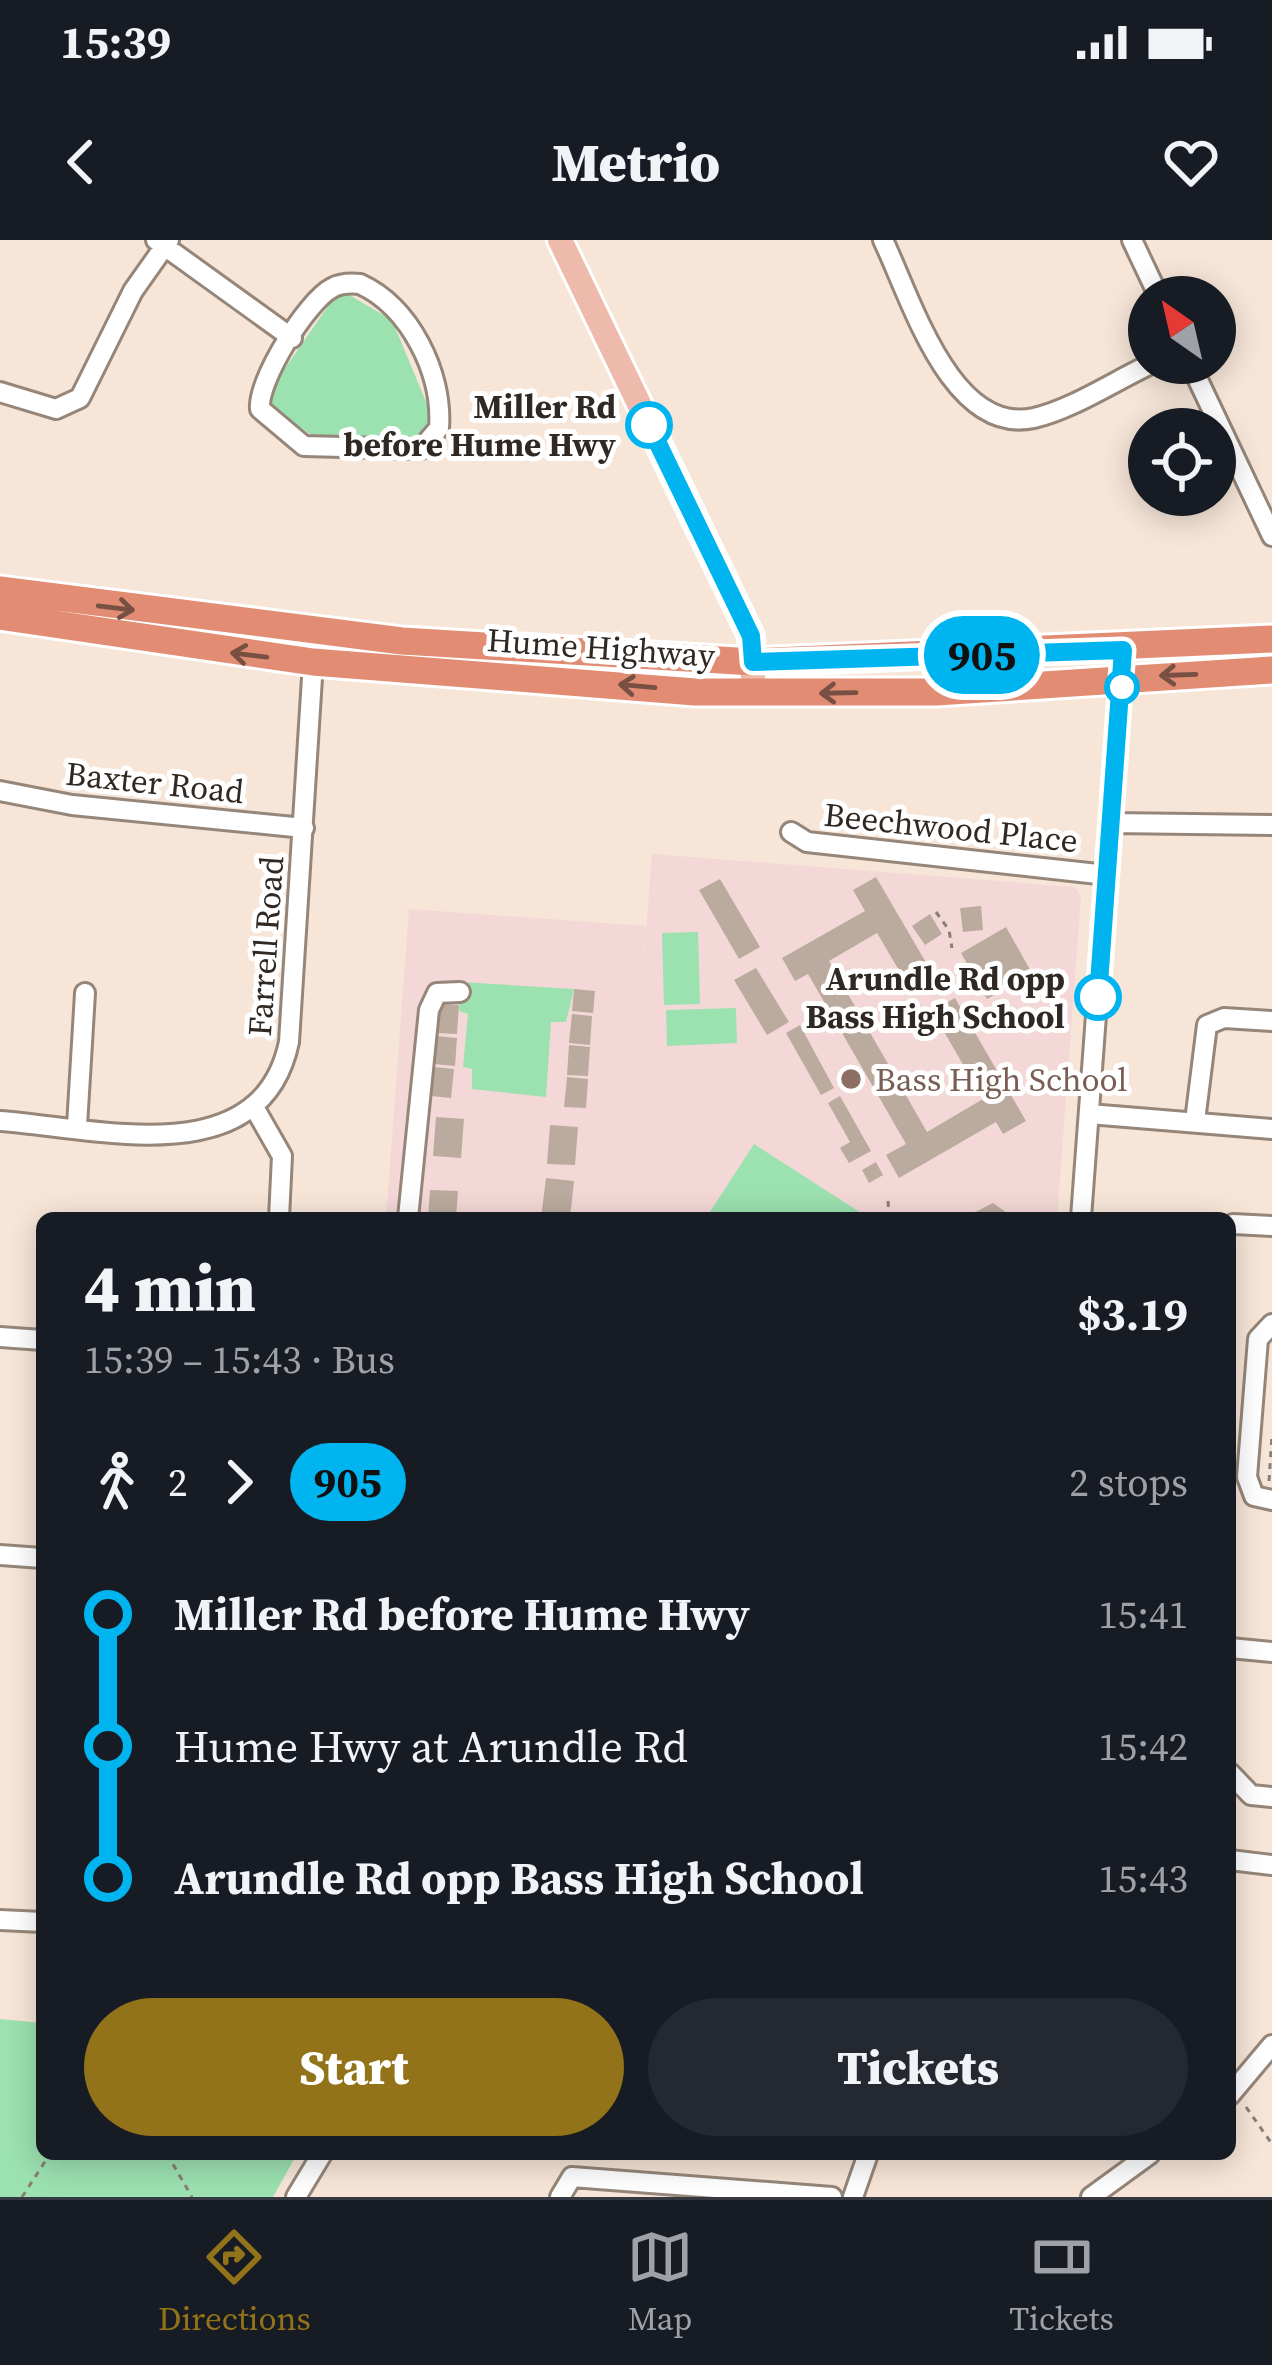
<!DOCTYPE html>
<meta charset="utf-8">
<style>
:root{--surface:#171b24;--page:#242831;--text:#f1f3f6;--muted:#9ea1a6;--line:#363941;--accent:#927319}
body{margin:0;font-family:"Source Serif 4",serif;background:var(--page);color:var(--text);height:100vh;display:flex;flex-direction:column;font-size:45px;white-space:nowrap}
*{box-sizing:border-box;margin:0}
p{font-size:39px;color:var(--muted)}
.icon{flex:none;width:66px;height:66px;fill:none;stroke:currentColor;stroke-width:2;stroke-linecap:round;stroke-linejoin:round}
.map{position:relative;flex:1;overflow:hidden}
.drawer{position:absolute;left:36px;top:972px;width:1200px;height:948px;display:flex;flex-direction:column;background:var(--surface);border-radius:18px;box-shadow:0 6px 30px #0003}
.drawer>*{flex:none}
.badge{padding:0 24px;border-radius:39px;font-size:42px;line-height:78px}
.needle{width:78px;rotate:326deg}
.controls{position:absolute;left:1128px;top:36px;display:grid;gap:24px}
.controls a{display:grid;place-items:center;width:108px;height:108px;border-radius:50%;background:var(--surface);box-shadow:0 6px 30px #0003;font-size:60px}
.map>.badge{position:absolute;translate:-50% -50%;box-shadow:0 0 0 6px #fff}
.legs{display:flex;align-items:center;gap:18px;height:132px;padding:0 48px;font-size:39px}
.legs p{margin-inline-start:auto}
.summary{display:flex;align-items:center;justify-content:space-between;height:204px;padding:0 48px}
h1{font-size:66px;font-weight:800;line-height:90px}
.action{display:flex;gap:24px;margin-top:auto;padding:24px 48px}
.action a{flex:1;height:138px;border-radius:72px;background:var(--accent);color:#fff;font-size:48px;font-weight:800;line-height:138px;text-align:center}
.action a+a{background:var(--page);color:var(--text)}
ul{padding:0 48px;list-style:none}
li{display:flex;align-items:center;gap:42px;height:132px;font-size:45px}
li i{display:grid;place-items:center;width:18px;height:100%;margin:0 15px;background:currentColor}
li i::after{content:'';width:30px;height:30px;margin:-15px;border:9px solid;border-radius:50%;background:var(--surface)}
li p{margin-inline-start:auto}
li:first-child i{background:linear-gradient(#0000 50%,currentColor 0)}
li:last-child i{background:linear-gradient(currentColor 50%,#0000 0)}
.status{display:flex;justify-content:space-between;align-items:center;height:84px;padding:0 60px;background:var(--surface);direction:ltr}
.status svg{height:33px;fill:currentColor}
header{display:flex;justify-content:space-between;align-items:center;height:156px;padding:0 48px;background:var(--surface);font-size:54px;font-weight:800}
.menu{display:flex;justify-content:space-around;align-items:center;height:168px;border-top:3px solid var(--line);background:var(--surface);font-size:33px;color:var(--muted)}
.menu a{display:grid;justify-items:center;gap:6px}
.menu .selected{color:var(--accent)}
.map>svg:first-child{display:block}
.education{fill:#f3d8d7}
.green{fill:#9ce1b0}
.building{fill:#bbab9e}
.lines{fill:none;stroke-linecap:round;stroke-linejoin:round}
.minor-casing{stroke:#958679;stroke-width:24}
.major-casing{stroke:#fff;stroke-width:30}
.highway-casing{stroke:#fff;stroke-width:33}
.path{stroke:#8a7e75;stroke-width:3;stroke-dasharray:6 6;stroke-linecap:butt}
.minor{stroke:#fff;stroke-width:18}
.major{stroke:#eebaab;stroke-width:24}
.highway{stroke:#e28c73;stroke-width:27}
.oneway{stroke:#775043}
.line-1-casing{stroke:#fff;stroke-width:27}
.line-1{stroke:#00b5ef;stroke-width:18}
.stop-1-dot{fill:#fff;stroke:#00b5ef;stroke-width:6}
.education-dot{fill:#8d6e63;stroke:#fff;stroke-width:4.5}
.labels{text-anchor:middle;stroke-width:10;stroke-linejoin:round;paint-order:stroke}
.stop-label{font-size:33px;font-weight:bold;fill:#2f2823;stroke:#fff;text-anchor:end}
.street-label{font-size:33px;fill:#2f2823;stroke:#fff}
.education-label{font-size:33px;fill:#785e54;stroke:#fff;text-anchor:start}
</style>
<div class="status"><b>15:39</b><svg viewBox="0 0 49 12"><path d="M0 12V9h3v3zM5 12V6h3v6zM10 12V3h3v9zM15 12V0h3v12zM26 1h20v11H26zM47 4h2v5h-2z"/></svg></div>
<header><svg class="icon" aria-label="back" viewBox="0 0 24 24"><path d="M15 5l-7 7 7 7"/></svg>Metrio<svg class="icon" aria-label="heart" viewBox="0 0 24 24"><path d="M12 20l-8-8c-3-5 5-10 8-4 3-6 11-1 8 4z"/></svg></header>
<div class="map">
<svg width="1272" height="1957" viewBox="0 0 1272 1957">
<rect width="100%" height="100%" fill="#f7e6d8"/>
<path class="education" d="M652,614L1074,647L1081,656L1057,978H386L409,669L646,686L635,834Z"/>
<path class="green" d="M346,53L392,80L429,169L427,187L414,199L316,198L271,168L272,147L333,59Z
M698,692L700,764L664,765L662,693Z
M461,742L574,749L566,782H551L546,857L472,849V829L463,827L468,774L459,771Z
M736,768L737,803L667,806L666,770Z
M754,904L869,978H706Z
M0,1779L42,1783V1914H297L273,1957H0Z"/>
<path class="building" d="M876,637L931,731L907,744L877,693L829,721L927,892L983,859L932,771L955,758L1026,881L1003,894L996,882L899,938L886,915L906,904L808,734L795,741L782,718L865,671L853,650Z
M720,639L760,707L739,719L699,650Z
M981,666L983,690L963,692L960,668Z
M930,674L942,694L925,705L912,686Z
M1006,687L1032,733L987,759L961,713Z
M756,728L789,782L767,795L734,740Z
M574,749L595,751L593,773L572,771Z
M438,764L459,765L457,794L436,793Z
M572,774L592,776L590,805L569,803Z
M800,785L834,848L821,855L786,793Z
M436,796L457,798L455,826L433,824Z
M569,805L590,807L588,836L567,835Z
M434,827L454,829L451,858L431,856Z
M567,837L588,839L586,868L564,867Z
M840,856L871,911L849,923L840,908L850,902L828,863Z
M436,877L464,879L461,918L433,916Z
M550,885L578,887L575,925L547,924Z
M876,922L883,935L869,943L862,930Z
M546,938L574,941L570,978H541Z
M430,950L458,951L456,978H428Z
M993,963L1014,978H950L962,973L964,978Z"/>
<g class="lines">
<defs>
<path id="minor" d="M156,0L292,98
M883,0C911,58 951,196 1034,178C1073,169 1116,140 1153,123
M1132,0L1159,57
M360,44C410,67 443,133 439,188L421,209L304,206L260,169C257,141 307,61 332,48C341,43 350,43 360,44Z
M1190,123L1272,296
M0,152L56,169L80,158L133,51L169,0
M0,551L72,565L304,588
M1111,583L1272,585
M791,592L807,602L1107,635
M254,867L282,916L279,978
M1089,874L1272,889
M0,881C98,888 261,935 289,802L313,422
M1195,881L1207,785L1224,778L1272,781
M77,886L85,753
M408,978L429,770L437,753L460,752
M1081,978L1123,410
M1233,984L1272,986
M1272,1084L1258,1099L1247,1237L1254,1256L1272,1260
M0,1097L42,1100
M0,1315L42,1318
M1230,1408L1272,1412
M1230,1533L1251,1555L1272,1557
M1230,1620L1272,1625
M0,1680L42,1682
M1230,1855L1272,1805
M296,1957L322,1914
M560,1957L572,1937L832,1957
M853,1957L868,1914
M1091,1957L1150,1914"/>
<path id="major" d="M560,0L751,396L753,439"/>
<path id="highway" d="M0,350L402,401L753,422L1272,399
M0,376L313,422L695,452H936L1272,430"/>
</defs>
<use href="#minor" class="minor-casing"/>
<use href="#major" class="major-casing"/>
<use href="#highway" class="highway-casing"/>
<path class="path" d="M936,672L949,690L952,708
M888,961L889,974L896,978
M1269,1241L1272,1195
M1246,1867L1272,1904
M167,1914L192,1957
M22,1957L50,1914"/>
<use href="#minor" class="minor"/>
<use href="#major" class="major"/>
<use href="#highway" class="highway"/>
</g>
<defs><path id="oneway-shaft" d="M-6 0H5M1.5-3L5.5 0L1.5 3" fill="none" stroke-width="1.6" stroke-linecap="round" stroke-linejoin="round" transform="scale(3)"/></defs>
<g class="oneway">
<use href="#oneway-shaft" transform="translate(116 368) rotate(7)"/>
<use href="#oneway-shaft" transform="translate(249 415) rotate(-173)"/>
<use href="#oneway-shaft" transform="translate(1178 435) rotate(178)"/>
<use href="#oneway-shaft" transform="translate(637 446) rotate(-175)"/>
<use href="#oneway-shaft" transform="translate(838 453) rotate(179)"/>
</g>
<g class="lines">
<defs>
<path id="line-1" d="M649,185L751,396L753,422L1123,410L1098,757"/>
</defs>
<use href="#line-1" class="line-1-casing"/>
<use href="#line-1" class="line-1"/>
</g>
<g class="stop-1-dot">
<circle cx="649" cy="185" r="21"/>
<circle cx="1122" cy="447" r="15"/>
<circle cx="1098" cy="757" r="21"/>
</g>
<circle class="education-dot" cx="851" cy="839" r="12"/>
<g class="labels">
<g class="stop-label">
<text x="616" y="178">Miller Rd<tspan x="616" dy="38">before Hume Hwy</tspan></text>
<text x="1065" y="750">Arundle Rd opp<tspan x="1065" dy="38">Bass High School</tspan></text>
</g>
<g class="street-label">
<text transform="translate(601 407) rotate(4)" y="12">Hume Highway</text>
<text transform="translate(155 542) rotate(6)" y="12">Baxter Road</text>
<text transform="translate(951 587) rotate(6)" y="12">Beechwood Place</text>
<text transform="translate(265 706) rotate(-86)" y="12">Farrell Road</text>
</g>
<g class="education-label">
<text x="875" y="851">Bass High School</text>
</g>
</g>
</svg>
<div class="controls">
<a><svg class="needle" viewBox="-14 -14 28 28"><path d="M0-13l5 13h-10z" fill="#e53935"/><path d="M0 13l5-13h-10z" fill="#9ea1a6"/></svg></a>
<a><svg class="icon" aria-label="locate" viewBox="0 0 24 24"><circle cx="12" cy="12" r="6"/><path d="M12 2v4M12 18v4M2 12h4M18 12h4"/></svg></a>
</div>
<b class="badge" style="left:982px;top:415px;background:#00b5ef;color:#111">905</b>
<section class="drawer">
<div class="summary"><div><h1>4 min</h1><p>15:39 – 15:43 · Bus</p></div><b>$3.19</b></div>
<div class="legs"><svg class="icon" aria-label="walk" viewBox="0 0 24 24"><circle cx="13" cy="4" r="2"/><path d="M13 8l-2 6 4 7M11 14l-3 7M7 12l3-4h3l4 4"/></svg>2<svg class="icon" aria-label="forward" viewBox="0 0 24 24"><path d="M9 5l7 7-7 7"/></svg><b class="badge" style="background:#00b5ef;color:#111">905</b><p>2 stops</p></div>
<ul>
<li><i style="color:#00b5ef"></i><b>Miller Rd before Hume Hwy</b><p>15:41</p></li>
<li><i style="color:#00b5ef"></i><span>Hume Hwy at Arundle Rd</span><p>15:42</p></li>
<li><i style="color:#00b5ef"></i><b>Arundle Rd opp Bass High School</b><p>15:43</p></li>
</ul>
<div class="action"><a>Start</a><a>Tickets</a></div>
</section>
</div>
<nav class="menu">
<a class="selected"><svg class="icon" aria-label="directions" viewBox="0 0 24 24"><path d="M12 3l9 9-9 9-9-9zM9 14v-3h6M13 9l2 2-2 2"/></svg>Directions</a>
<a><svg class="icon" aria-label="map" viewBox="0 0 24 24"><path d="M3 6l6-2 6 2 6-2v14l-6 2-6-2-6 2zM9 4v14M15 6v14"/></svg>Map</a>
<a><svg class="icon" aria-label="tickets" viewBox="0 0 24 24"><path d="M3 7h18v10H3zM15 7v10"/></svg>Tickets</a>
</nav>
